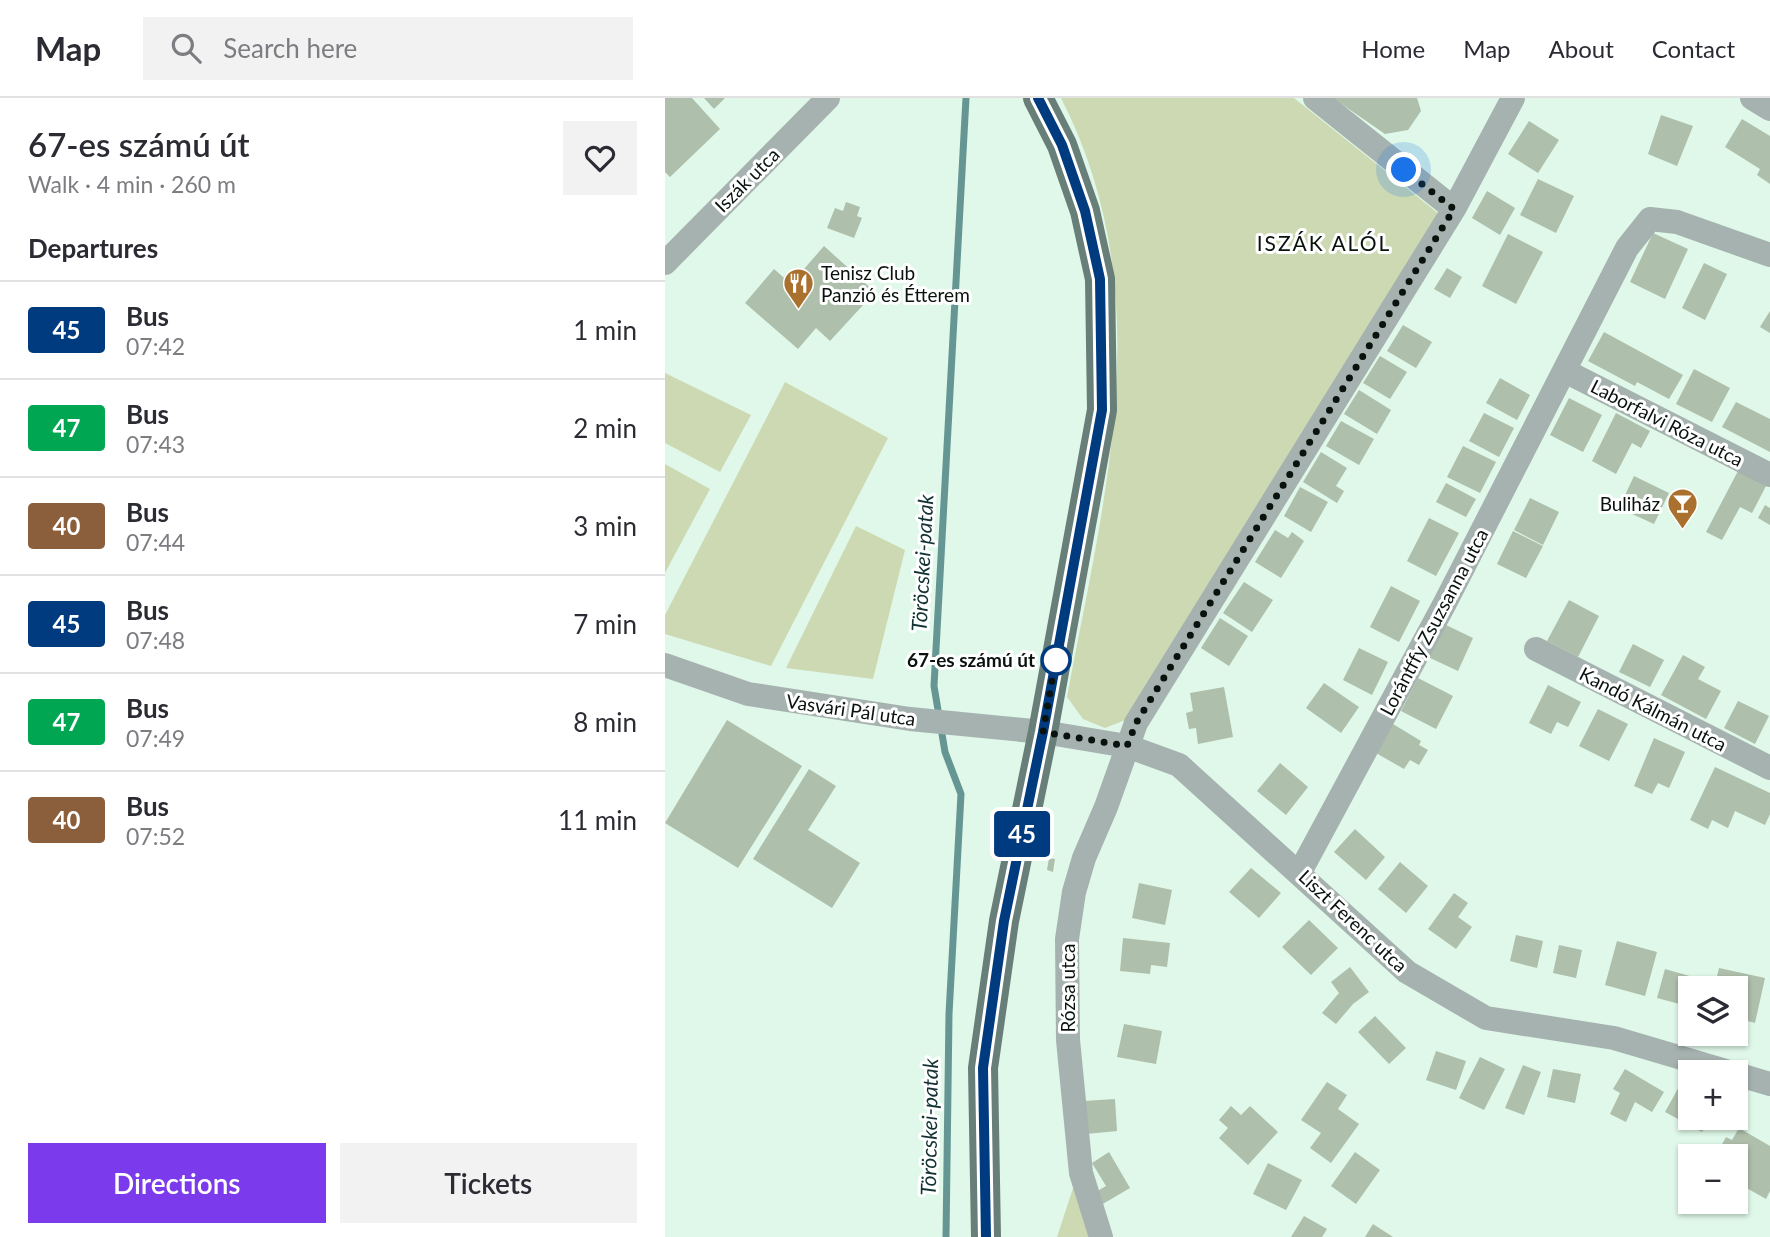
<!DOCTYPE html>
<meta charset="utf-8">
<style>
:root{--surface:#fff;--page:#f2f2f3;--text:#2b2b33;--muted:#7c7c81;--line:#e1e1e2;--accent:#7c3aed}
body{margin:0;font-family:Lato,sans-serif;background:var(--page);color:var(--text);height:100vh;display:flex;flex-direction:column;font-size:26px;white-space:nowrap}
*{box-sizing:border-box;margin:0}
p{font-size:23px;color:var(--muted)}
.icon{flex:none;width:38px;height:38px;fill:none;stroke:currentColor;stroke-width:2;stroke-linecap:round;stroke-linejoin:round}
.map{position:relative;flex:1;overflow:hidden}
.details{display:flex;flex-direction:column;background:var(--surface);width:665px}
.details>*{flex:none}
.badge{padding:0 14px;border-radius:5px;font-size:24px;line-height:46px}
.fabs{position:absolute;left:1013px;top:878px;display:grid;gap:14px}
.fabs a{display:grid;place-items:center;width:70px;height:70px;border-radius:0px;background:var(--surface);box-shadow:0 2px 5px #0004;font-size:35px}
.you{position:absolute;width:35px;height:35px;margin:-18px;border:5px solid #fff;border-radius:50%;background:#1a73e8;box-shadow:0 0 0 10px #1a73e833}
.map>.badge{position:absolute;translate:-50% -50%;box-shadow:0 0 0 4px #fff}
h2{padding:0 28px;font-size:26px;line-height:63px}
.round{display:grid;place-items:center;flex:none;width:74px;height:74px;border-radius:0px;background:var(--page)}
.overview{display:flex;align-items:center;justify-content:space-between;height:119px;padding:0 28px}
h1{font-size:33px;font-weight:600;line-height:52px}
.primary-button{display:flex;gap:14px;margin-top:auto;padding:14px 28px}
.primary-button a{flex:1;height:80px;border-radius:0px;background:var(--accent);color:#fff;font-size:28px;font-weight:600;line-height:80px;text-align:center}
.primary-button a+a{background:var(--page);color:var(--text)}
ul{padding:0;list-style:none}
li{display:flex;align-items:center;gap:21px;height:98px;padding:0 28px;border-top:2px solid var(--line)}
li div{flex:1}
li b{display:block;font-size:26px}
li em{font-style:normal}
li .badge{min-width:77px;font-weight:700;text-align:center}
header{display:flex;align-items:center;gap:42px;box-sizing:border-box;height:98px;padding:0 35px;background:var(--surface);border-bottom:2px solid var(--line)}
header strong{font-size:33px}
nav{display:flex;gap:38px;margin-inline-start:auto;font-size:24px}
.search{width:490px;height:63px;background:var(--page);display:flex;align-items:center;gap:18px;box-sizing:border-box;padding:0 24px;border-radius:0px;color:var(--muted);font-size:26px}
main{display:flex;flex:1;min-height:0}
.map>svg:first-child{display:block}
.green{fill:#cdd9b3}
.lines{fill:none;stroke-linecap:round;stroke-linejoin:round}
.stream{stroke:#669694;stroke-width:7}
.building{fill:#aebfab}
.minor{stroke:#a6b2af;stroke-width:24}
.major{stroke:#687e78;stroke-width:30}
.line-casing{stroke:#fff;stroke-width:16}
.line{stroke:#003b80;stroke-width:10}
.walk{stroke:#09120d;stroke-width:7;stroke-dasharray:0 12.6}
.stop-dot{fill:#fff;stroke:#003b80;stroke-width:3.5}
.labels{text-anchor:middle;stroke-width:6;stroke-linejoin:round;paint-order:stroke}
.street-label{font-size:19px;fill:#09120d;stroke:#fff}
.poi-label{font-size:19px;fill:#09120d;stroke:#fff;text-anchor:start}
.stop-label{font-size:19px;font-weight:bold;fill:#09120d;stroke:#fff;text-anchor:end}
.neighbourhood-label{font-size:21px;letter-spacing:2px;fill:#09120d;stroke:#fff}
.water-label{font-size:21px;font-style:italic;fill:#123233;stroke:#fff}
</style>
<header>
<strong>Map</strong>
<div class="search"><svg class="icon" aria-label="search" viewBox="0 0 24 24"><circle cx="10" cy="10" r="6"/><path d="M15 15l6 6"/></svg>Search here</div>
<nav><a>Home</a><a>Map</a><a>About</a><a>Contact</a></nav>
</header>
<main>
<section class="details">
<div class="overview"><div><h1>67-es számú út</h1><p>Walk · 4 min · 260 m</p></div><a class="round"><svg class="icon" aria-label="heart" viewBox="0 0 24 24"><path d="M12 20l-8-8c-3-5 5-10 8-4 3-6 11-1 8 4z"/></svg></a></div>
<h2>Departures</h2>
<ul>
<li><span class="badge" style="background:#003b80;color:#fff">45</span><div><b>Bus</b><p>07:42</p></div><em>1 min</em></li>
<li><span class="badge" style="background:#00a651;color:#fff">47</span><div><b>Bus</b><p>07:43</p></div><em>2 min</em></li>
<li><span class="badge" style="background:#8b5e3c;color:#fff">40</span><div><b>Bus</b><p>07:44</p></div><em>3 min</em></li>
<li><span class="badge" style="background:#003b80;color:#fff">45</span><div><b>Bus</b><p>07:48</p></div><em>7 min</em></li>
<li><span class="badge" style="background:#00a651;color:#fff">47</span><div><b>Bus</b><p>07:49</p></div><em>8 min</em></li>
<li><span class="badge" style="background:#8b5e3c;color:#fff">40</span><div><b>Bus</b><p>07:52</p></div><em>11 min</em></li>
</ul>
<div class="primary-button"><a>Directions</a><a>Tickets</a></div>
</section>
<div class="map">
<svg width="1105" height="1139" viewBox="0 0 1105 1139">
<rect width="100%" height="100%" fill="#dff8e9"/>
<path class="green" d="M396,0H629L774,116L468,619L440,630L418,621L402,599C440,395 496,196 396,0Z
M0,275L86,317L55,374L0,345Z
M120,284L223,340L106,568L0,536V517Z
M0,366L45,391L0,475Z
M191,428L240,452L208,581L121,570Z
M412,1078L445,1139H392Z"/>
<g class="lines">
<path class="stream" d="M281,1139L284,916L296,696L280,654L269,588L301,0"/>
</g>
<path class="building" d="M0,0H27L55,31L5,79L0,74Z
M39,0H60L49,11Z
M668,0H752L756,13L743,32L720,36Z
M996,17L1028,28L1012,68L983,56Z
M1077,21L1105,38V86L1092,77L1095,71L1060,49Z
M864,23L894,42L873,75L843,56Z
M873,81L909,98L891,135L855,117Z
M822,93L850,110L835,137L807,120Z
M181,104L195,109L192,118L197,120L189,140L162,130L170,110L178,113Z
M988,135L1023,151L1000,201L965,184Z
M843,136L878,154L851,206L817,188Z
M159,148L210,194L165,243L151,230L133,251L80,205L109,171L126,186Z
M1039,165L1062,176L1040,222L1017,210Z
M782,170L797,179L785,200L769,191Z
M1105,213V235L1095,229Z
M738,227L767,244L751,270L722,253Z
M939,234L1018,277L1004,301L972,284L970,288L923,263Z
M715,258L742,274L725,301L698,285Z
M1029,271L1065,290L1047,324L1011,306Z
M835,280L865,297L852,322L821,305Z
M694,292L726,312L712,336L679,316Z
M904,300L937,317L918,354L885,337Z
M1071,304L1105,321V354L1057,329Z
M819,315L849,330L834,359L804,343Z
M951,315L985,333L976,350L967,345L951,376L927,363Z
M676,323L709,341L694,367L661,348Z
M798,348L831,364L815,395L782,379Z
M656,354L682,370L671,388L679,393L672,405L638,384Z
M1073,373L1101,388L1087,415L1075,409L1057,442L1041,434Z
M969,378L1004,395L989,426L954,410Z
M781,385L811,401L801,419L771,404Z
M635,389L663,404L646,434L619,418Z
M865,400L894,414L878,447L849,432Z
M1100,407L1105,410V427L1093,420Z
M764,420L794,435L771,478L742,463Z
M610,432L623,440L627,434L639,443L616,480L590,464Z
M848,433L878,448L861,480L832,466Z
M579,484L608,502L587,534L558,515Z
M726,488L755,503L734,544L705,529Z
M904,502L934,518L913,559L882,543Z
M555,520L583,538L564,568L536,550Z
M779,526L808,540L793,573L763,559Z
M968,546L999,562L985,589L954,574Z
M694,550L723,564L707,597L678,582Z
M1018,557L1040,569L1033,581L1056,593L1041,621L996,597Z
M753,580L788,598L771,631L736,613Z
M659,585L694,609L676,635L641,610Z
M883,587L916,604L903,629L892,624L886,636L864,625Z
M559,589L568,639L533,646L531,630L524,631L521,615L528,613L525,595Z
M1073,603L1104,618L1090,646L1059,630Z
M933,611L963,626L944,663L914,648Z
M62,622L137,668L73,770L0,725Z
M728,626L756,643L754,647L763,652L754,667L745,662L739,671L711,655Z
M989,640L1020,654L1004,690L993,685L987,696L969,688Z
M615,665L643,689L621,717L592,693Z
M1050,669L1105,695V716L1100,727L1070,713L1063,730L1047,722L1043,731L1025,722Z
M144,671L171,688L143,732L195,765L167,810L88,761Z
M690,731L720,759L701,782L669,754Z
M384,760L390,761L388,774L382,772Z
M735,764L763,788L741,815L713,791Z
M586,770L616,795L594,820L564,794Z
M474,785L507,792L500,827L467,820Z
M789,795L803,805L793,819L807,829L791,851L763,831Z
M644,822L673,850L646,877L617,849Z
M851,837L878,843L872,870L845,863Z
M458,840L505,845L502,869L486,867L485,876L455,873Z
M952,843L992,854L980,898L940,887Z
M894,847L917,852L911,880L888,875Z
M685,869L704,894L688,906L671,926L657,915L674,895L666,884Z
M1054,870L1100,880L1090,925L1071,920V891H1049Z
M1000,871L1035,881L1031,891H1026V909L992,900Z
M710,918L741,950L724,966L693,934Z
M459,926L497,933L491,966L452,959Z
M771,953L801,963L791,992L761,982Z
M815,959L840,971L819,1012L794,1000Z
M858,967L876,974L859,1017L840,1010Z
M888,971L916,976L910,1005L882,999Z
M960,971L999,994L987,1014L970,1004L961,1024L945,1016L955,995L948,991Z
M662,984L682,997L673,1011L694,1026L666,1065L645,1050L656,1035L636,1022Z
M1015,987L1026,992V1020H1045L1037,1034L1000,1014Z
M450,1001L452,1033L421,1036L419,1003Z
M566,1008L576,1017L585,1008L613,1034L583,1067L554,1040L563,1030L554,1022Z
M1074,1030L1105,1048V1093L1101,1101L1071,1084V1059H1050L1061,1039L1067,1042Z
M444,1054L465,1090L436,1107L429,1095L441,1088L427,1065Z
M690,1054L715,1072L691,1106L666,1088Z
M603,1065L637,1082L621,1112L588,1096Z
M639,1118L662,1131L657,1139H626Z
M708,1126L728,1139H700Z"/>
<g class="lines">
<path class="minor" d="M650,0L789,111
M1087,0L1105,11
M0,165L163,0
M900,273L1105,377
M871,551L1105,670
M0,567L83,596L245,621L378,634L462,648L514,667L742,874L821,920L949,940L1105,986
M635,774L780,505L962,150L985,121L1012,124L1105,157
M436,1139L416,1075L403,942L402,841L409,794L419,760L441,709L471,625L789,111L848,0"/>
<path class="major" d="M321,1139L318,970L339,823L378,634L437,312L435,181L420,113L397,47L373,0"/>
</g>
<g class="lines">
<defs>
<path id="line" d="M321,1139L318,970L339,823L378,634L437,312L435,181L420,113L397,47L373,0"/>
</defs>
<use href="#line" class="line-casing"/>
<use href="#line" class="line"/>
<path class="walk" d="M391,562L392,554L378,634L462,648L471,625L789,111L739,72"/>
</g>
<defs>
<symbol id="restaurant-pin" viewBox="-11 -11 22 30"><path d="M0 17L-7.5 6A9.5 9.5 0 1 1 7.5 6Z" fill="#a9702e" stroke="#fff"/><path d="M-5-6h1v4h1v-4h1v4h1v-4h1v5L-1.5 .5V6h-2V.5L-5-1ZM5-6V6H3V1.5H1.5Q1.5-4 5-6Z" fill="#fff"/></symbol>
<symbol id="bar-pin" viewBox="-11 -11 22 30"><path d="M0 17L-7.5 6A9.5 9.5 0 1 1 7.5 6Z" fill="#a9702e" stroke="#fff"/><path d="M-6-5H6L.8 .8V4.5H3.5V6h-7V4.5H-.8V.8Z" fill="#fff"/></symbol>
</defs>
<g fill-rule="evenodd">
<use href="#restaurant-pin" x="116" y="168" width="35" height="47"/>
<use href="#bar-pin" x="1000" y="388" width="35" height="47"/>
</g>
<circle class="stop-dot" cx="391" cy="562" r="14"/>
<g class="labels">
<g class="street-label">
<text transform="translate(82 82) rotate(-45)" y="7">Iszák utca</text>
<text transform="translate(1002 325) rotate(27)" y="7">Laborfalvi Róza utca</text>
<text transform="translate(769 524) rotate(-62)" y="7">Lorántffy Zsuzsanna utca</text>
<text transform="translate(988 611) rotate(27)" y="7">Kandó Kálmán utca</text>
<text transform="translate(186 612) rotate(8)" y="7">Vasvári Pál utca</text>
<text transform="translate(688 823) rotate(43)" y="7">Liszt Ferenc utca</text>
<text transform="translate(403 890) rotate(-90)" y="7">Rózsa utca</text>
</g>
<g class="poi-label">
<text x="156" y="182">Tenisz Club<tspan x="156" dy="22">Panzió és Étterem</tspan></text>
<text x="995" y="413" text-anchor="end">Buliház</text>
</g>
<g class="stop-label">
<text x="370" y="569">67-es számú út</text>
</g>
<g class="neighbourhood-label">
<text x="659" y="153">ISZÁK ALÓL</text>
</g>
<g class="water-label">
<text transform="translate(258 465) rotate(-87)" y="7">Töröcskei-patak</text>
<text transform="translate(265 1029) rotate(-89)" y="7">Töröcskei-patak</text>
</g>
</g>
</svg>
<div class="fabs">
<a><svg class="icon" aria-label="layers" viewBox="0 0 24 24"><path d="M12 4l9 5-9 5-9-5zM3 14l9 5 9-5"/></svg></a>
<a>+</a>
<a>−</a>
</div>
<div class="you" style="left:739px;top:72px"></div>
<b class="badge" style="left:357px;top:736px;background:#003b80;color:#fff">45</b>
</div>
</main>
